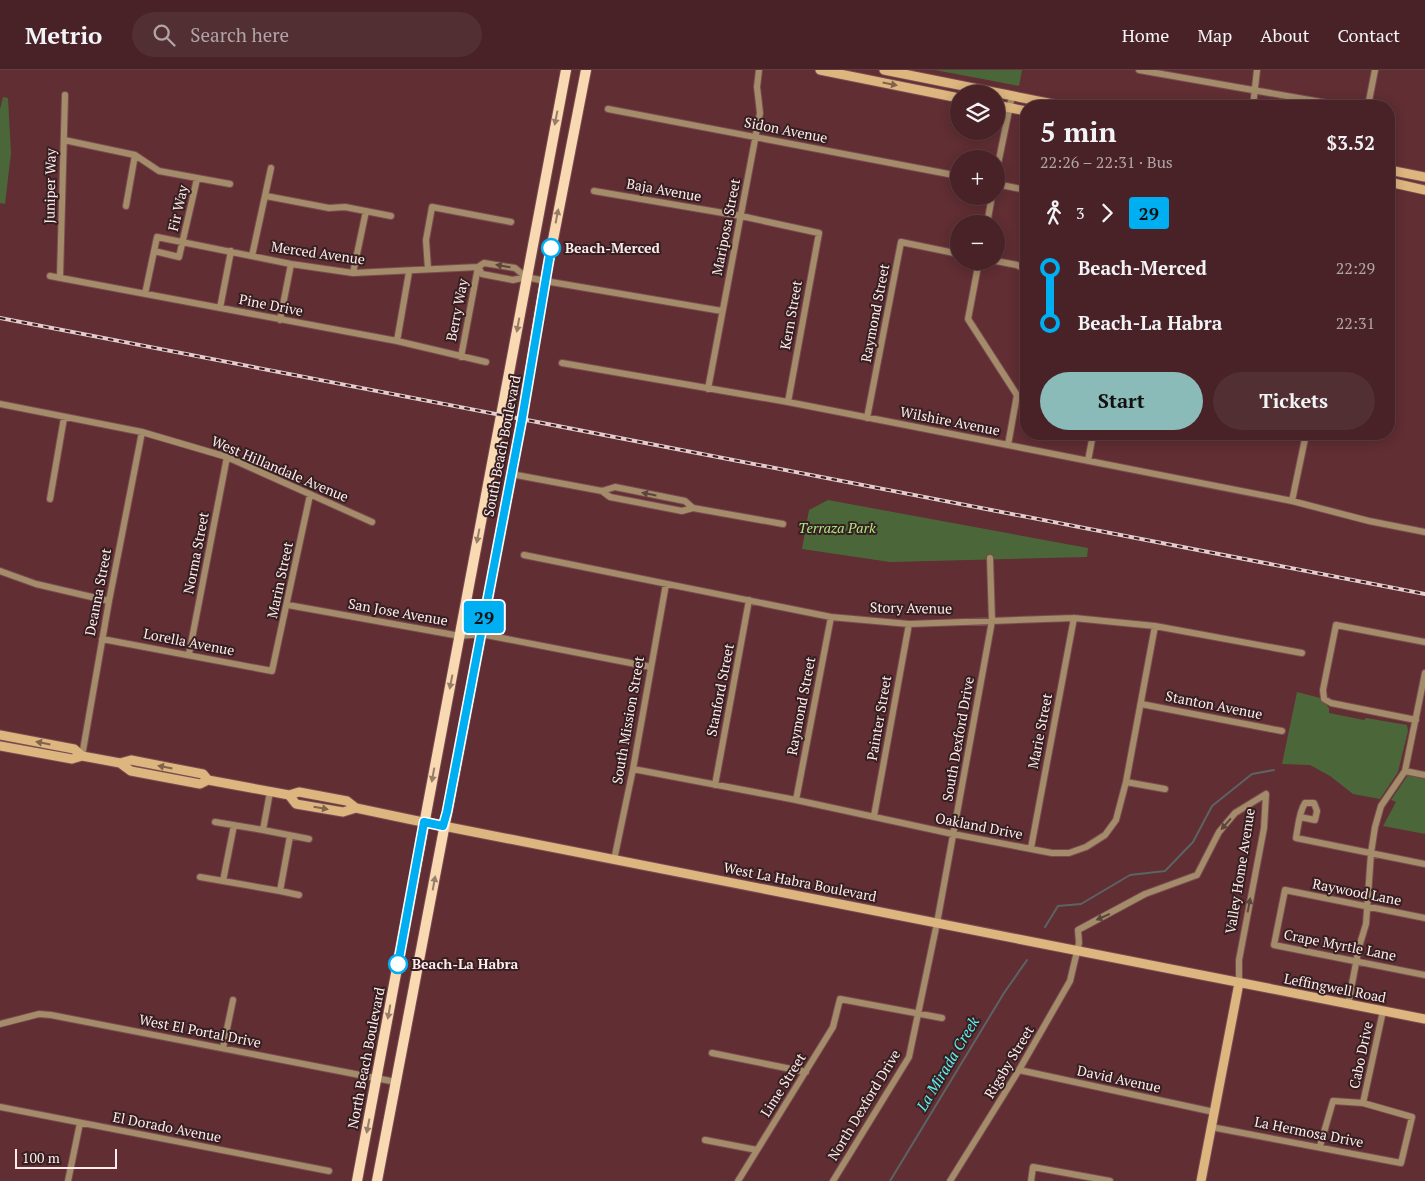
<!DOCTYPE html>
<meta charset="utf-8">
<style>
:root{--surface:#482226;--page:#522f32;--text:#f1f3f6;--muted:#b1a4a7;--line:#603f43;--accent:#8bbbb9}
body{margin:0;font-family:"PT Serif",serif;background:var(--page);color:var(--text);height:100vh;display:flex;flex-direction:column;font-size:19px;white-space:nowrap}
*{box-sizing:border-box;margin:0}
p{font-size:16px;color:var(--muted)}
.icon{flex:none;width:28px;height:28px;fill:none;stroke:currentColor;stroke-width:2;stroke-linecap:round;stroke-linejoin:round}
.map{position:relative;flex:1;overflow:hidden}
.sheet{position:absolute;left:1020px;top:30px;width:375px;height:340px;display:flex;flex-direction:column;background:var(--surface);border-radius:20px;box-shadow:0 2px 12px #0003,0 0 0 1px var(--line)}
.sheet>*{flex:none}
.badge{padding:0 10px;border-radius:4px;font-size:18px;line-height:32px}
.controls{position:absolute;left:950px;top:15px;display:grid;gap:10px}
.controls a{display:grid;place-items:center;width:55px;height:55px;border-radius:50%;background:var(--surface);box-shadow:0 2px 12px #0003,0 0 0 1px var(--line);font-size:25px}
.scale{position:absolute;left:15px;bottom:12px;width:102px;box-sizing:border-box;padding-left:5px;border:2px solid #ffebec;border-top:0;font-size:14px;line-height:18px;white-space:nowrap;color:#ffebec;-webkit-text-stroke:4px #361f21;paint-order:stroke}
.map>.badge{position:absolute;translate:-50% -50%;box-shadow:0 0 0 2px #fff}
.legs{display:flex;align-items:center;gap:8px;height:55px;padding:0 20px;font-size:16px}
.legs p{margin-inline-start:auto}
.head{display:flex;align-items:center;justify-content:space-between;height:85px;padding:0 20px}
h1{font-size:28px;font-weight:600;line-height:38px}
.action{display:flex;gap:10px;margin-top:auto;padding:10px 20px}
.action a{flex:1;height:58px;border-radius:30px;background:var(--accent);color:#111;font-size:20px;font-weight:600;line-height:58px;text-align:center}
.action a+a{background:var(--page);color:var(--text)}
ul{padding:0 20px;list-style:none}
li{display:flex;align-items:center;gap:18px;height:55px;font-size:19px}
li i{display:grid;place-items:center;width:8px;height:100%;margin:0 6px;background:currentColor}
li i::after{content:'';width:12px;height:12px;margin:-6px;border:4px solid;border-radius:50%;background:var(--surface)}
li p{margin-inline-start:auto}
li:first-child i{background:linear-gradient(#0000 50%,currentColor 0)}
li:last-child i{background:linear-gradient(currentColor 50%,#0000 0)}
header{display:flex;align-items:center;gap:30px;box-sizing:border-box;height:70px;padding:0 25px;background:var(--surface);border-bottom:1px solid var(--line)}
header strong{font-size:24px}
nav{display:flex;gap:28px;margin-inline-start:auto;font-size:18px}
.search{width:350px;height:45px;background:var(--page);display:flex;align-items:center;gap:12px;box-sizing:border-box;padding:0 18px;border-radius:28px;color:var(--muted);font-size:19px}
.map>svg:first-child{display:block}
.green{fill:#4b6739}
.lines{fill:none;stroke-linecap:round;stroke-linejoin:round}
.stream{stroke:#5c6364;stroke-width:2}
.street-casing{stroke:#794c51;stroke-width:8}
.secondary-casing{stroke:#794c51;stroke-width:11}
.primary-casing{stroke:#794c51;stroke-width:12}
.street{stroke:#a48b6a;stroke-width:6}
.secondary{stroke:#dcb57f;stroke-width:9}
.primary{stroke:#f8d9b1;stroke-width:10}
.rail-casing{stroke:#e4cbcc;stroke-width:4}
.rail{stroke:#361f21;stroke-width:2;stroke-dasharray:5.5;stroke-linecap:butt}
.oneway{fill:#81624b}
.oneway2{fill:#977c69}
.oneway3{fill:#5c453b}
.line-1-casing{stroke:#fff;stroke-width:11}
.line-1{stroke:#00aff2;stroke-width:8}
.stop-1-dot{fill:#fff;stroke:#00aff2;stroke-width:2.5}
.labels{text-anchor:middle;stroke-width:4;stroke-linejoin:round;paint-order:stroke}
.street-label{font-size:14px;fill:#ffebec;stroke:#361f21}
.stop-label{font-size:14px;font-weight:bold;fill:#ffebec;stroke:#361f21;text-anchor:start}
.park-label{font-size:14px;font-style:italic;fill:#aaeb81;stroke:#361f21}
.water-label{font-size:15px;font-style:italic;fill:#60efee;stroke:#361f21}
</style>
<header>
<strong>Metrio</strong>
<div class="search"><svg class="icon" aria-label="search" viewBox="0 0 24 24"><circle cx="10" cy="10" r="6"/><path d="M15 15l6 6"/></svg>Search here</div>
<nav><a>Home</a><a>Map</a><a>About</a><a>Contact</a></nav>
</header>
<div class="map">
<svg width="1425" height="1111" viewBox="0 0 1425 1111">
<rect width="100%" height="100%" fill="#602e33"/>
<path class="green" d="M935,0H1022L1019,16Z
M3,27L8,28L11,83L5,134L0,133V39Z
M828,430L1088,478L1087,487L890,492L802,479L809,440Z
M1297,622L1320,628L1329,638V643L1364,650L1366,648L1407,655L1408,661L1398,702L1380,729L1353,724L1330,706L1310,695L1282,694Z
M1408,705L1425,709V764L1383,756L1396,732L1391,730Z"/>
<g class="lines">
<path class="stream" d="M1045,857L1058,836L1081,834L1130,805L1165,801L1193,772L1212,736L1252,704L1274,700
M890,1111L1004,923L1027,890"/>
<defs>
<path id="street" d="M1139,0L1344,36
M1253,36L1257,0
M1368,36L1375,0
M608,39L959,106
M64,70L135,85L159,101L230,114
M996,104L1012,26
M996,114L1026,120
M594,121L741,146L819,163L788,332
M266,126L329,138L345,137L391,146
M126,136L135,85
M987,154L992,126
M154,181L179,187L197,109
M252,186L271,98
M979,191L968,249L1017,325L1008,375
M996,191L1017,195L1026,200
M478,197L482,204L513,210L526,207
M428,199L426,170L432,137L511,152
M353,203L366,141
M50,206L397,271L486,292
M60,207L65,25
M145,224L157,167L291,194L353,203L478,197L484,193L515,198L526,207L545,211L722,241
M220,238L231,181
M280,250L291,194
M397,271L409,202
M461,287L478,197
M562,293L788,332L1008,375L1292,431L1369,451L1425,462
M708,319L760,43L757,17L759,0
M0,334L142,362L227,387L372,452
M867,348L901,172L959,184
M1088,391L1093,364
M511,404L602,421L615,417L685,431L693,438
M602,421L610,427L682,441L693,438L783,454
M50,429L64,348
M1292,431L1306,364
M524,485L831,547L909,554L1074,548L1155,556L1302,583
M0,501L36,514L109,531
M288,535L460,566L481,564L651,597
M102,569L272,601L310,425
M189,584L227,387
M1141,634L1282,661
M1416,650L1331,633L1324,629L1323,620L1336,555L1425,572
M82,686L109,531L142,362
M633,699L796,730L953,764L1052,783H1069L1086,777L1105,765L1116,750L1126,712L1155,556
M1405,701L1425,705
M1126,712L1165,719
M715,715L749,530
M796,730L831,547
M874,746L909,554
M1300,747L1315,750L1317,741L1314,733H1305C1299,742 1298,757 1296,768L1425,794
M215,752L263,760L270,722
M234,755L223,811L280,821L290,766
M263,760L309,769
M1031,778L1074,548
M614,790L633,699L666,514
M200,807L223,811
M280,821L299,825
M1425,848L1285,820L1274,875L1425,905
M1348,935L1359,877L1366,854L1371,783L1375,757L1381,736L1405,701L1425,603
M0,954L39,944L51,945L396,1012
M223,978L233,930
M712,983L806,1002
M1019,1000L1214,1042
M1363,1033L1383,941
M0,1037L329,1101
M1211,1057L1401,1093L1412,1047L1363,1033L1333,1031L1320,1076
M705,1070L757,1080
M68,1111L80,1053
M738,1111L833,957L840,929L942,948
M833,1111L909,987L937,853L992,551L990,488
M950,1111L1019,1000L1070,911L1079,873L1078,860L1145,824L1197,805L1219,762L1235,743L1266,724L1264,758L1239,890V913
M1031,1111L1033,1097L1110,1111"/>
<path id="secondary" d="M820,0L959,28
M884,0L1063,36
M996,35L1026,41
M1389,100L1425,107
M1389,112L1425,120
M0,665L74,679L82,686
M0,676L72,689L82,686L120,693L131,701L200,714L208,710L289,725L299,722L347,731L356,738L413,750L1425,949
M120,693L131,690L203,704L208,710
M289,725L296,734L343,742L356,738
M1201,1111L1239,913"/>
<path id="primary" d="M357,1111L566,0
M377,1111L522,349L545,211L586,0"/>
</defs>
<use href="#street" class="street-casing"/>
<use href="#secondary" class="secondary-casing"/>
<use href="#primary" class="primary-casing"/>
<use href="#street" class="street"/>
<use href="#secondary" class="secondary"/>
<use href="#primary" class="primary"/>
<defs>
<path id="rail" d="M0,248L1425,524"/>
</defs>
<use href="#rail" class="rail-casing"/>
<use href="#rail" class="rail"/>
</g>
<defs><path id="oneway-solid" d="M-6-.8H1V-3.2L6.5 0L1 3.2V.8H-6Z" transform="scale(1.25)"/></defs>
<g class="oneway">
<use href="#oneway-solid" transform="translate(890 14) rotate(11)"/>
<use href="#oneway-solid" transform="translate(43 673) rotate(-169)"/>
<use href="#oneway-solid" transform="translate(165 697) rotate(-169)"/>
<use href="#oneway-solid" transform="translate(321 738) rotate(10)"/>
</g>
<g class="oneway2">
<use href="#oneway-solid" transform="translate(556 48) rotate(101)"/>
<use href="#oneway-solid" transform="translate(557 146) rotate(-79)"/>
<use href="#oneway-solid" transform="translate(518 255) rotate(100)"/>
<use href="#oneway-solid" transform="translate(478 466) rotate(101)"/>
<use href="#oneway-solid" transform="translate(451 612) rotate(101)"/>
<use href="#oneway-solid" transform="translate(433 705) rotate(100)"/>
<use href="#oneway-solid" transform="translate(434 813) rotate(-80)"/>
<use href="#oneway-solid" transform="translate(389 942) rotate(100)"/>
<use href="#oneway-solid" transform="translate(368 1056) rotate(101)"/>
</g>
<g class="oneway3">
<use href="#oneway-solid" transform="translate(503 196) rotate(-170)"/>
<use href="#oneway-solid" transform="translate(649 424) rotate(-169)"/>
<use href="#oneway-solid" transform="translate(1226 754) rotate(131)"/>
<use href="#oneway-solid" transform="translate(1249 835) rotate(-79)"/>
<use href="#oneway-solid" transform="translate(1103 847) rotate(156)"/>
</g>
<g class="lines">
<defs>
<path id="line-1" d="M398,894L424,752L443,756L447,742L522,349L551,178"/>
</defs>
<use href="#line-1" class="line-1-casing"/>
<use href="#line-1" class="line-1"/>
</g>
<g class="stop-1-dot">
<circle cx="551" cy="178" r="9"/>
<circle cx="398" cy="894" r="9"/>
</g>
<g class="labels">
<g class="street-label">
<text transform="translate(786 60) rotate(11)" y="5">Sidon Avenue</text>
<text transform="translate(50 116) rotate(-89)" y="5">Juniper Way</text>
<text transform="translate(664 120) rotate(10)" y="5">Baja Avenue</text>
<text transform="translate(178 138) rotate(-77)" y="5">Fir Way</text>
<text transform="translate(726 157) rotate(-79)" y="5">Mariposa Street</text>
<text transform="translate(318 183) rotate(8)" y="5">Merced Avenue</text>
<text transform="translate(271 235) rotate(11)" y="5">Pine Drive</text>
<text transform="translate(457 240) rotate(-79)" y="5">Berry Way</text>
<text transform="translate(875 243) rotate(-79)" y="5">Raymond Street</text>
<text transform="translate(791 245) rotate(-80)" y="5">Kern Street</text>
<text transform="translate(950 351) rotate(11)" y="5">Wilshire Avenue</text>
<text transform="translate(502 376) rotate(-79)" y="5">South Beach Boulevard</text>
<text transform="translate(280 399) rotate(23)" y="5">West Hillandale Avenue</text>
<text transform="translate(196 483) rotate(-79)" y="5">Norma Street</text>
<text transform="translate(280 510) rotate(-78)" y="5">Marin Street</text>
<text transform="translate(98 522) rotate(-79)" y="5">Deanna Street</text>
<text transform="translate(911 538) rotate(1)" y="5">Story Avenue</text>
<text transform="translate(398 542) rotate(10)" y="5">San Jose Avenue</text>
<text transform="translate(189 572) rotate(11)" y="5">Lorella Avenue</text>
<text transform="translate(720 620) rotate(-79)" y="5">Stanford Street</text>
<text transform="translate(1214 635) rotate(11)" y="5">Stanton Avenue</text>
<text transform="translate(801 636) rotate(-79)" y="5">Raymond Street</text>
<text transform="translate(879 648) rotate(-80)" y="5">Painter Street</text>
<text transform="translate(628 650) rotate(-80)" y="5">South Mission Street</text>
<text transform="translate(1040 661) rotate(-79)" y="5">Marie Street</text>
<text transform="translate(958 669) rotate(-80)" y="5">South Dexford Drive</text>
<text transform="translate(979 756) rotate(11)" y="5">Oakland Drive</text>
<text transform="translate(1240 801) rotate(-81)" y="5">Valley Home Avenue</text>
<text transform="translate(800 812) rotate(11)" y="5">West La Habra Boulevard</text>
<text transform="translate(1357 822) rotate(11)" y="5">Raywood Lane</text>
<text transform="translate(1340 875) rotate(11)" y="5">Crape Myrtle Lane</text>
<text transform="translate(1335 918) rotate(11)" y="5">Leffingwell Road</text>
<text transform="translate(200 961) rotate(11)" y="5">West El Portal Drive</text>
<text transform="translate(1361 985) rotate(-78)" y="5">Cabo Drive</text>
<text transform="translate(366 988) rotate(-79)" y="5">North Beach Boulevard</text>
<text transform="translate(1009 992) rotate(-59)" y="5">Rigsby Street</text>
<text transform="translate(1119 1009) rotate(12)" y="5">David Avenue</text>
<text transform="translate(783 1015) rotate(-58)" y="5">Lime Street</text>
<text transform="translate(864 1035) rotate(-59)" y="5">North Dexford Drive</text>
<text transform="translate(167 1057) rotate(11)" y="5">El Dorado Avenue</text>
<text transform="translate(1309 1062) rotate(11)" y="5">La Hermosa Drive</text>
</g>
<g class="stop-label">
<text x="565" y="183">Beach-Merced</text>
<text x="412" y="899">Beach-La Habra</text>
</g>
<g class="park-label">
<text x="837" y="463">Terraza Park</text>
</g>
<g class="water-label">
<text transform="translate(948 994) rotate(-59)" y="5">La Mirada Creek</text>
</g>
</g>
</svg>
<div class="controls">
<a><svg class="icon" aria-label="layers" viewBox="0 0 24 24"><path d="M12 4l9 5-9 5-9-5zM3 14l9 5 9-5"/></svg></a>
<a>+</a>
<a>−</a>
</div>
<div class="scale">100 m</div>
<b class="badge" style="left:484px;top:547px;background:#00aff2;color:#111">29</b>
<section class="sheet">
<div class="head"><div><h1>5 min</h1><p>22:26 – 22:31 · Bus</p></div><b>$3.52</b></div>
<div class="legs"><svg class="icon" aria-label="walk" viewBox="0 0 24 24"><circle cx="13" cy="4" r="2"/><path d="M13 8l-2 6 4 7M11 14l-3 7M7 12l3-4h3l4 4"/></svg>3<svg class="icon" aria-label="forward" viewBox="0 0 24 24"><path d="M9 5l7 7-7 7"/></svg><b class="badge" style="background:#00aff2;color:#111">29</b></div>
<ul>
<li><i style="color:#00aff2"></i><b>Beach-Merced</b><p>22:29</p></li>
<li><i style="color:#00aff2"></i><b>Beach-La Habra</b><p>22:31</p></li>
</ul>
<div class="action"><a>Start</a><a>Tickets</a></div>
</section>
</div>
